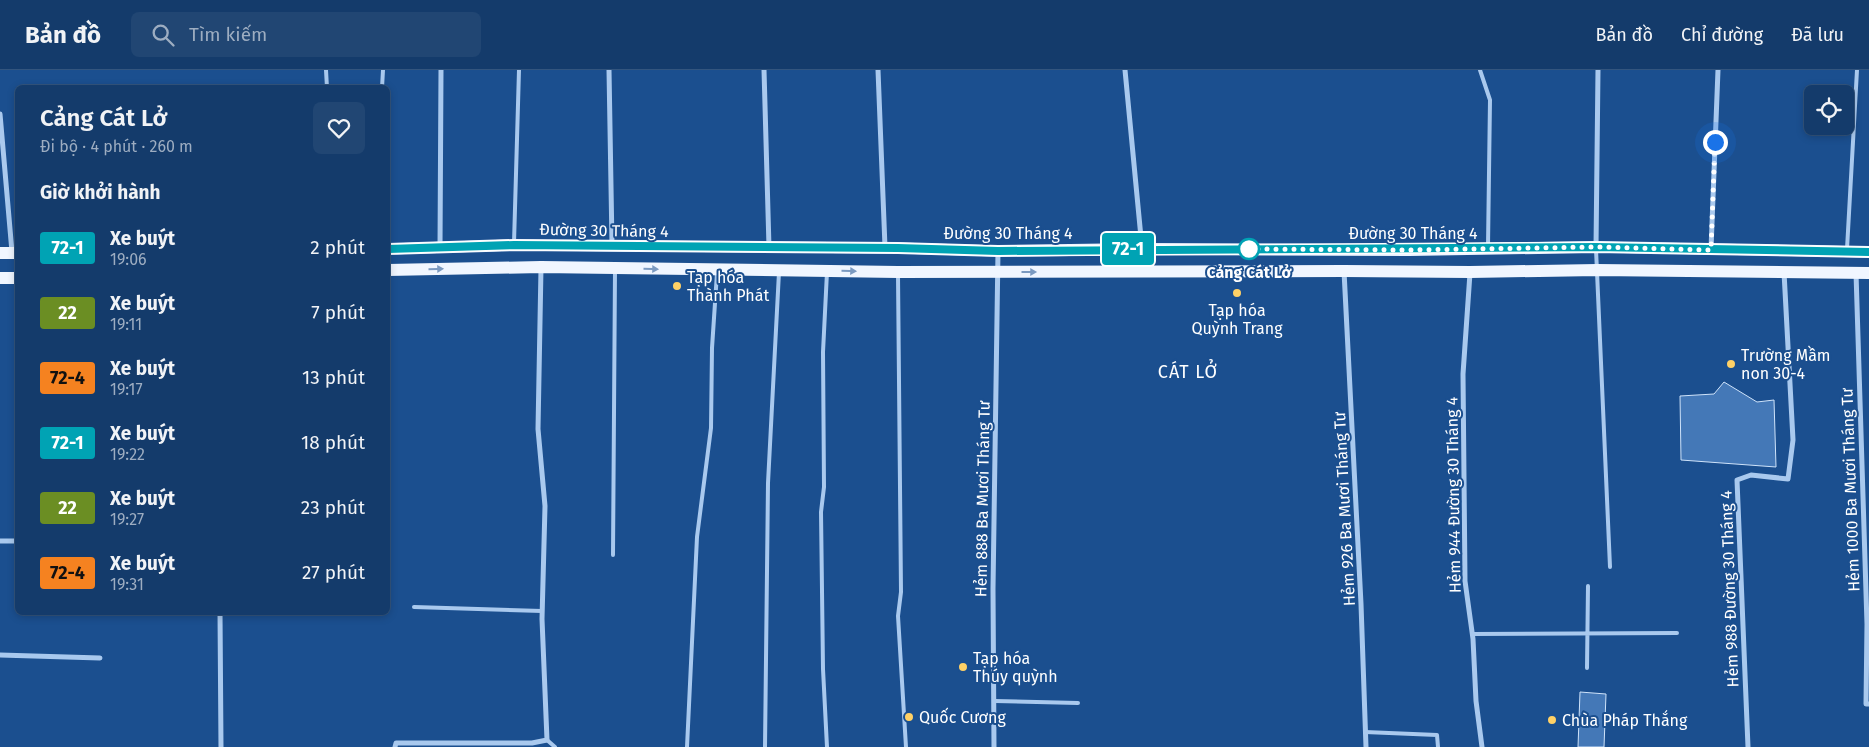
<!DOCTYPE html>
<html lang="vi">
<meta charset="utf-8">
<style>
:root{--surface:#143b6b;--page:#214673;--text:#f1f3f6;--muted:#9dadc1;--line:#33557e}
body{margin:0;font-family:"Fira Sans",sans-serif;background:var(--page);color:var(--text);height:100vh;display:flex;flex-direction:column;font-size:19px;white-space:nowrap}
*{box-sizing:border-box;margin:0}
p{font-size:16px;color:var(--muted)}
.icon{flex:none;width:28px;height:28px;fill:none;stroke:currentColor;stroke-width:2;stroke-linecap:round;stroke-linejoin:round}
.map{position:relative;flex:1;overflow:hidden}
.drawer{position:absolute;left:15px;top:15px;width:375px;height:530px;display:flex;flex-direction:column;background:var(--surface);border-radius:8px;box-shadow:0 2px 8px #0003,0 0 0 1px var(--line)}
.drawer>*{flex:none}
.badge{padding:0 10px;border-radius:4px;font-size:18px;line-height:32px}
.tools{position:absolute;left:1804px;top:15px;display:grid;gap:10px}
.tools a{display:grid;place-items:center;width:50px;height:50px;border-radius:8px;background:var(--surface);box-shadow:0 2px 8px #0003,0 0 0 1px var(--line);font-size:25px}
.you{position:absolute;width:25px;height:25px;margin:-12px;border:4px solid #fff;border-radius:50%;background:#1a73e8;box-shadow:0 0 0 8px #1a73e833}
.map>.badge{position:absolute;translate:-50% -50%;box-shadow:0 0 0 2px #fff}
h2{padding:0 25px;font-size:19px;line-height:45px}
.round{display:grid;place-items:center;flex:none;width:52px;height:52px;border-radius:8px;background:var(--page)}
.overview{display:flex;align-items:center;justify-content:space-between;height:85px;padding:0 25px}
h1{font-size:24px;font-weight:600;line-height:38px}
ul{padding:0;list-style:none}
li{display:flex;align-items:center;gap:15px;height:65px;padding:0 25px}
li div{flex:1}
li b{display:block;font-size:19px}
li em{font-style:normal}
li .badge{min-width:55px;font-weight:700;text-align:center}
header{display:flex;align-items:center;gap:30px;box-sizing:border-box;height:70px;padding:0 25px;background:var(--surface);border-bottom:1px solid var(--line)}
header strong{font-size:24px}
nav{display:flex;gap:28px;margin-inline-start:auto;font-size:18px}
.search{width:350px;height:45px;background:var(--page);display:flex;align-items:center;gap:12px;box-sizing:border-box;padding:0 18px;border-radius:8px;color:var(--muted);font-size:19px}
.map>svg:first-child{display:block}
.building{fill:#4478b7;stroke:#cfe3fa}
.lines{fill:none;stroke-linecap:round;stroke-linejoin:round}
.lane{stroke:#a9c9ee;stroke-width:4}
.street{stroke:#a9c9ee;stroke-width:5}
.primary{stroke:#f0f6ff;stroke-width:12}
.oneway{fill:#7b9ac1}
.line-casing{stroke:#fff;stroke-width:11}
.line{stroke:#00a3b4;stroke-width:8}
.walk{stroke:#fff;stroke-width:5;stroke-dasharray:0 9}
.stop-dot{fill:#fff;stroke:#00a3b4;stroke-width:2.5}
.poi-dot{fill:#ffd166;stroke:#1b4f8f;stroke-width:2}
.labels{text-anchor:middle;stroke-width:4;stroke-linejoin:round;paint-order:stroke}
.street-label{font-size:16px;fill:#fff;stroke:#1b4f8f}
.stop-label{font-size:16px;font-weight:bold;fill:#fff;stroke:#1b4f8f}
.poi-label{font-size:16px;fill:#fff;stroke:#1b4f8f;text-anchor:start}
.neighbourhood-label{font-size:18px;letter-spacing:1px;fill:#fff;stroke:#1b4f8f}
</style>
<header>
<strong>Bản đồ</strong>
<div class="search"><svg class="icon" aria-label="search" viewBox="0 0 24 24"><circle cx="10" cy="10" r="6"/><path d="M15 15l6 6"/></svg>Tìm kiếm</div>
<nav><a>Bản đồ</a><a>Chỉ đường</a><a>Đã lưu</a></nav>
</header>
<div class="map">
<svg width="1869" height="677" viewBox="0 0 1869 677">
<rect width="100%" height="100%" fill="#1b4f8f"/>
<path class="building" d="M1724,312L1757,332L1774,330L1776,397L1681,390L1680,326L1714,324Z
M1580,622L1606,624L1604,677H1578Z"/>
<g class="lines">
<path class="lane" d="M326,0L327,18
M1480,0L1490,30L1488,176
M382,18L383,0
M514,173L519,0
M1596,179L1610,497
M1847,179L1857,0
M827,202L823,282L824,417L821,442L823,599L827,677
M898,205L901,522L898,546L906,677
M613,485L615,200
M414,537L542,541
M1472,564L1677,563
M1587,598L1588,516
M995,631L1078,633
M1365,662L1437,665L1438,677
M547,670L555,677
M687,677L697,467L711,358L712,278L717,203
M765,677L768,413L779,202"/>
<path class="street" d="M609,0L612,174
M764,0L769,177
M878,0L885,177
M1125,0L1142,178
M0,44L12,182
M440,177L441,0
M1596,177L1598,0
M1711,179L1718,0
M1344,201L1361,534L1366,677
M1470,203L1463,304L1465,511L1473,569L1476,631L1482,677
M1856,203L1867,554L1866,634H1869
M0,471H18
M220,542L221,677
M0,585L100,588
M395,677L396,673H532L547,670L542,549L545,436L538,359L541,198
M994,677L993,519L998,181
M1748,677L1737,410L1751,405L1788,409L1793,370L1784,202"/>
<path class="primary" d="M388,179L514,175L898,178L998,181L1142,179L1409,180L1596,177L1869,182
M0,183H18
M388,200L541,197L898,202L1344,201L1470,202L1597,200L1869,203
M0,208H18"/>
</g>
<defs><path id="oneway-solid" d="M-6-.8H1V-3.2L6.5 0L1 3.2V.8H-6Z" transform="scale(1.25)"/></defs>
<g class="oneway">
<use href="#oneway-solid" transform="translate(436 199) rotate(-1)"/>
<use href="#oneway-solid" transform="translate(651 199) rotate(1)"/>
<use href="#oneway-solid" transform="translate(849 201) rotate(2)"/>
<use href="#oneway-solid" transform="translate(1029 202)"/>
</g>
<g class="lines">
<defs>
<path id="line" d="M388,179L514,175L898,178L998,181L1596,177L1869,182"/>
</defs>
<use href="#line" class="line-casing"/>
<use href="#line" class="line"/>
<path class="walk" d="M1249,179L1409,180L1596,177L1711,180L1715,72"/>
</g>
<circle class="stop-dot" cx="1249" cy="179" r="10"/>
<g class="poi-dot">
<circle cx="677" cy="216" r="5"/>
<circle cx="1237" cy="223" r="5"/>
<circle cx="1731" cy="294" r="5"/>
<circle cx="963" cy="597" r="5"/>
<circle cx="909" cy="647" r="5"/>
<circle cx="1552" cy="650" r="5"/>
</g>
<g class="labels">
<g class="street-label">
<text transform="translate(604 160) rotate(1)" y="6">Đường 30 Tháng 4</text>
<text x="1008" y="169">Đường 30 Tháng 4</text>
<text x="1413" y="169">Đường 30 Tháng 4</text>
<text transform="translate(1850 420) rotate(-92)" y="6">Hẻm 1000 Ba Mươi Tháng Tư</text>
<text transform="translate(1453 425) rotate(-91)" y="6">Hẻm 944 Đường 30 Tháng 4</text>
<text transform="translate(982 429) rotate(-89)" y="6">Hẻm 888 Ba Mươi Tháng Tư</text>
<text transform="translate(1344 439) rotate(-93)" y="6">Hẻm 926 Ba Mươi Tháng Tư</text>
<text transform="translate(1729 519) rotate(-92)" y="6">Hẻm 988 Đường 30 Tháng 4</text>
</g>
<g class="stop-label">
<text x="1249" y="208">Cảng Cát Lở</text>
</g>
<g class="poi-label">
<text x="687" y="213">Tạp hóa<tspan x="687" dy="18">Thành Phát</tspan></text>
<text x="1237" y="246" text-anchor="middle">Tạp hóa<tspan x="1237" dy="18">Quỳnh Trang</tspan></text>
<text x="1741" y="291">Trường Mầm<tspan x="1741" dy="18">non 30-4</tspan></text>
<text x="973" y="594">Tạp hóa<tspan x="973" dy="18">Thúy quỳnh</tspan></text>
<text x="919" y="653">Quốc Cương</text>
<text x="1562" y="656">Chùa Pháp Thắng</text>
</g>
<g class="neighbourhood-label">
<text x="1188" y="308">CÁT LỞ</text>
</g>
</g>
</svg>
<div class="tools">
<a><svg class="icon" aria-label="locate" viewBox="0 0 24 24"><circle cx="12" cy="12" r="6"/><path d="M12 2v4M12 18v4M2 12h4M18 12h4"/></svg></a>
</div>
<div class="you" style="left:1715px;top:72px"></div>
<b class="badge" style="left:1128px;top:179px;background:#00a3b4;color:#fff">72-1</b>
<section class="drawer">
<div class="overview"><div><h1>Cảng Cát Lở</h1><p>Đi bộ · 4 phút · 260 m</p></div><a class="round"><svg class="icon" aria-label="heart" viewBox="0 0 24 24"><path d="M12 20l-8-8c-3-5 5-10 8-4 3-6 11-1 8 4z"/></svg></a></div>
<h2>Giờ khởi hành</h2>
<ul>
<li><span class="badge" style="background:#00a3b4;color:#fff">72-1</span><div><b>Xe buýt</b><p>19:06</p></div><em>2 phút</em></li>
<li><span class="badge" style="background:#6b8e23;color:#fff">22</span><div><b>Xe buýt</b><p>19:11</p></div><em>7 phút</em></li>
<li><span class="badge" style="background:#f58220;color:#111">72-4</span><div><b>Xe buýt</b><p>19:17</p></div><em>13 phút</em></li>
<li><span class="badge" style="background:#00a3b4;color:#fff">72-1</span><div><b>Xe buýt</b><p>19:22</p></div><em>18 phút</em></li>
<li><span class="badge" style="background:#6b8e23;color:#fff">22</span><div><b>Xe buýt</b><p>19:27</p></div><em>23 phút</em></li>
<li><span class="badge" style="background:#f58220;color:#111">72-4</span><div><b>Xe buýt</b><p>19:31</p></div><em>27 phút</em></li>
</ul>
</section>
</div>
